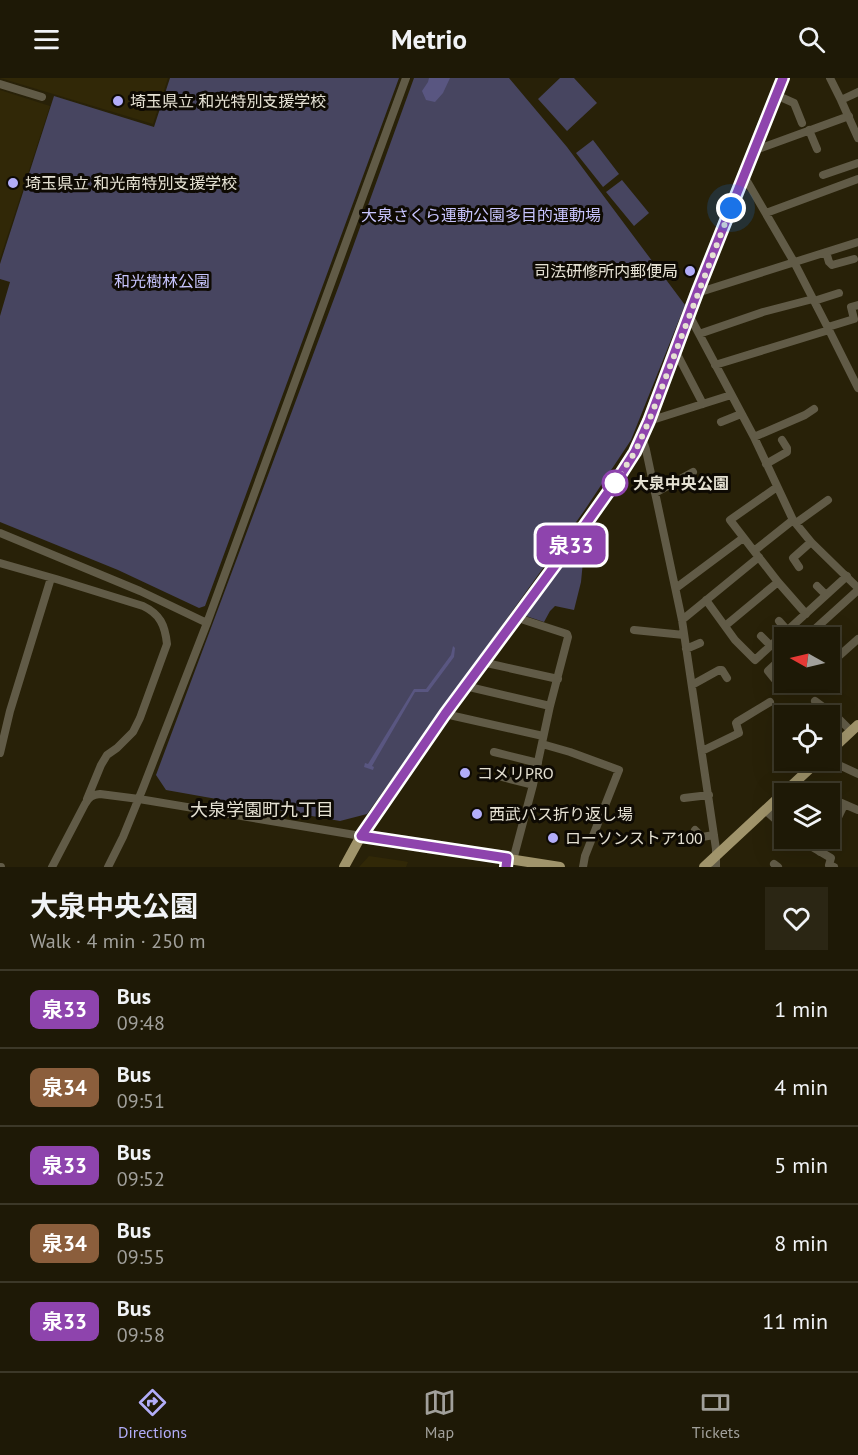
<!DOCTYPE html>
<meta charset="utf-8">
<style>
:root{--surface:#1e1906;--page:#2b2614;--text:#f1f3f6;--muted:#a1a09b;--line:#3c3828;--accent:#b2adf9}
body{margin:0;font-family:"PT Sans","Noto Sans JP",sans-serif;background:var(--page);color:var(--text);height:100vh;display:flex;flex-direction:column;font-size:22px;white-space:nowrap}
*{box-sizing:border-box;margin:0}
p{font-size:20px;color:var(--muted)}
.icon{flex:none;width:33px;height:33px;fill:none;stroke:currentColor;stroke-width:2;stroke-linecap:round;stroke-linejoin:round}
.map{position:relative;height:789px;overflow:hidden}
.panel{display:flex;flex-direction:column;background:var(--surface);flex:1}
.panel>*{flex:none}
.badge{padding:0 12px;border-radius:9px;font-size:21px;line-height:39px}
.needle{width:39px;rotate:278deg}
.buttons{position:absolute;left:774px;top:549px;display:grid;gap:12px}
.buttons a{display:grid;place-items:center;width:66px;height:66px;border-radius:0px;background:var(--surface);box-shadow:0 6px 24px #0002,0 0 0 2px var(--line);font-size:30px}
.you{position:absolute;width:30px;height:30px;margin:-15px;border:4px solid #fff;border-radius:50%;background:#1a73e8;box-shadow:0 0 0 9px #1a73e833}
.map>.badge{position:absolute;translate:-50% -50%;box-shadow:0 0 0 3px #fff}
.round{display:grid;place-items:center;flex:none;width:63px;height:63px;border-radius:0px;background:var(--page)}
.overview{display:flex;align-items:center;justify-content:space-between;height:102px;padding:0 30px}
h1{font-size:28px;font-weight:700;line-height:45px}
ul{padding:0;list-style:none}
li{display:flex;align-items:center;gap:18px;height:78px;padding:0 30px;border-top:2px solid var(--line)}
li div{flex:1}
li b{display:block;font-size:22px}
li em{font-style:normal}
li .badge{min-width:66px;font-weight:700;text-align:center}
header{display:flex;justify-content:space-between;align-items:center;height:78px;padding:0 30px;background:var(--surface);font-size:27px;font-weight:700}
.dock{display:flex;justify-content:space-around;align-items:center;height:84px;border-top:2px solid var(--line);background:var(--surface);font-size:16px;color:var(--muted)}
.dock a{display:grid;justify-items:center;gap:3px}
.dock .selected{color:var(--accent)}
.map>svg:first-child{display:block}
.built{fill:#312807}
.green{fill:#474560}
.water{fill:#595681}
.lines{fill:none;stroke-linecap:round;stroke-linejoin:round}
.minor{stroke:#615b47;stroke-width:8}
.major{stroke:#a0946b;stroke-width:10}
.line-casing{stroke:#fff;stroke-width:14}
.line{stroke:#8e44ad;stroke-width:9}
.walk{stroke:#e5e1d3;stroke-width:6;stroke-dasharray:0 10.8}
.poi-dot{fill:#b2adf9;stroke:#0e0a03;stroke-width:2}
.stop-dot{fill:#fff;stroke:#8e44ad;stroke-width:3}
.labels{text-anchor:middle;stroke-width:6;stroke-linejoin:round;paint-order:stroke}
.poi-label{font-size:16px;fill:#e5e1d3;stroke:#0e0a03;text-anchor:start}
.park-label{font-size:16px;fill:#c7c4fd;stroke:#0e0a03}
.stop-label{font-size:16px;font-weight:bold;fill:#e5e1d3;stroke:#0e0a03;text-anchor:start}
.neighbourhood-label{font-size:18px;fill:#e5e1d3;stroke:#0e0a03}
</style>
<header><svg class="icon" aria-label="menu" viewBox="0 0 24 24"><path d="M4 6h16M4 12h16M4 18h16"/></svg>Metrio<svg class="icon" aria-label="search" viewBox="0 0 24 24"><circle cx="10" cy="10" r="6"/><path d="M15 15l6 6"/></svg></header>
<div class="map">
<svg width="858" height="789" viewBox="0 0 858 789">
<rect width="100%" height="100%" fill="#282108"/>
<path class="built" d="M0,0H168L153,46Z
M0,12L50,28L0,181Z
M369,778L403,783L408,784L406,789H359Z"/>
<path class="green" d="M170,0H399L205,528L199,530L118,492L0,444V238L10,204L0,201V186L54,18L154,49Z
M414,0H509L567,69L685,227L631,362L584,433L367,736L340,743L166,712L156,697L341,202Z
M560,0H574L597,25L567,53L538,21Z
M593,62L619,96L603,109L576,75Z
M622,102L649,135L634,148L606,114Z
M582,458L589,466V474L584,473L581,504L574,532L555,528L550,533L544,544L526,538Z"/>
<path class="water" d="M429,0H450L443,15L435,24L426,22L422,13L428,4Z
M453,568L455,570L454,579L428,614H415L372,688L374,689L373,692L364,689L365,685L368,686L414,611H426L451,577Z"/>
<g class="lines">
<path class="minor" d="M830,0L841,22L858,60
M0,6L42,19
M776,17L794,25L802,45
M841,22L858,14
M809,52L817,71
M755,68L761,70L849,38
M823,97L858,85
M744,98L794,184L829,252L858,310
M766,135L858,101
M826,174L829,184L832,187L854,181
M697,215L858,164
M814,223L839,215
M689,237L754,359L793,442L811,464L858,510
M828,249L854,241L851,229L858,227
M699,256L763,234L813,221
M676,274L703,326
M715,287L829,252
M649,343L731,317
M721,344L741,336
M642,359L646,372L682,542L716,771V789
M754,359L805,337L814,331
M766,386L787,374V370L782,362
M777,409L730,442L778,504L806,536
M655,415L693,394
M796,445L828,422
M0,455L140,513L207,545
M754,473L793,442
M0,485L56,501L143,528C160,536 165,547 167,566L140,640L133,654L117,670L107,677L101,687L87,721
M799,489L793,480L811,464
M817,508L826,517
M676,510L743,460
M706,522L735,562L755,582L847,498
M682,542L759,479
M779,543L787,552
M725,548L778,504
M634,552L684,557
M761,558L770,567
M805,560L858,512
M686,571L700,565
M784,578L768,593L781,609L788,604
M482,584L558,601
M830,586L858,561
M692,607L719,592H722L727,600
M465,608L550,628
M815,623L838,640L851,653
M445,636L543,658
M542,666L570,674L619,692L585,778L583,789
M702,673L739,655L736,645L737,644L770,624
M494,674L538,685
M0,675L10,633L51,500
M828,682L858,696
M502,699L533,707
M795,705L818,716
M684,720L709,717
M830,720L858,732
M765,732L784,749
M695,752L702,759L714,757
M830,756L844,727
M797,760L831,780L829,787L834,789
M820,774L827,760
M513,782L533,707L550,628L568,559L567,556L524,542L517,538
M774,786L778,789
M506,788L507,789
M0,789H1
M52,789L85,726C89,719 92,717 100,716L139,721L361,758L445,636L581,453L619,399L635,374L649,343L697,215L783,0
M108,789L123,759L143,710L207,545L406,0"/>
<path class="major" d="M830,673L858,647
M344,789L361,758L560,789
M704,789L819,682"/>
</g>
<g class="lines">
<defs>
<path id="line" d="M506,789L507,780L361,758L445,636L585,447L619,399L635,374L649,343L697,215L783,0"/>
</defs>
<use href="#line" class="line-casing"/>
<use href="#line" class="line"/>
<path class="walk" d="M615,405L635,374L649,343L731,130"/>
</g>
<g class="poi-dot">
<circle cx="118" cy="23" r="6"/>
<circle cx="13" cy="105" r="6"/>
<circle cx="690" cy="193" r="6"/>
<circle cx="465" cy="695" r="6"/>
<circle cx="477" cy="736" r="6"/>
<circle cx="553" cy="760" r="6"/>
</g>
<circle class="stop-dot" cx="615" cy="405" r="12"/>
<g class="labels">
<g class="poi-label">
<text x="130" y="29">埼玉県立 和光特別支援学校</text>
<text x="25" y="111">埼玉県立 和光南特別支援学校</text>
<text x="678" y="199" text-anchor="end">司法研修所内郵便局</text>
<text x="477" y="701">コメリPRO</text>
<text x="489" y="742">西武バス折り返し場</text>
<text x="565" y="766">ローソンストア100</text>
</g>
<g class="park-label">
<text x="481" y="143">大泉さくら運動公園多目的運動場</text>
<text x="162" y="209">和光樹林公園</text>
</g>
<g class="stop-label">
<text x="633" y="411">大泉中央公園</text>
</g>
<g class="neighbourhood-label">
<text x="262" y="738">大泉学園町九丁目</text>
</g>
</g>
</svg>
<div class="buttons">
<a><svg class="needle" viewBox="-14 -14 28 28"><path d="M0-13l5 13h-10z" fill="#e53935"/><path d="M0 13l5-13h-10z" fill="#a1a09b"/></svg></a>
<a><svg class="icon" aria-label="locate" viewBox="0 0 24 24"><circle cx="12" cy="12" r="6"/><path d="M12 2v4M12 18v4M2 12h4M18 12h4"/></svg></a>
<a><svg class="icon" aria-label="layers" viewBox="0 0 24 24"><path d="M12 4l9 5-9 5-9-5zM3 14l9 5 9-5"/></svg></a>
</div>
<div class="you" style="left:731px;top:130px"></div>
<b class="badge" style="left:571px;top:467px;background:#8e44ad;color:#fff">泉33</b>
</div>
<section class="panel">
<div class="overview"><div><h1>大泉中央公園</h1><p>Walk · 4 min · 250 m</p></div><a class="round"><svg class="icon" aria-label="heart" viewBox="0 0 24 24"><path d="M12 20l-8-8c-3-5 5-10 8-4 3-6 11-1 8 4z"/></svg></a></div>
<ul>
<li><span class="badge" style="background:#8e44ad;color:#fff">泉33</span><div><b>Bus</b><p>09:48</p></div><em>1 min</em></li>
<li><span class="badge" style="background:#8b5e3c;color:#fff">泉34</span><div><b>Bus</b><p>09:51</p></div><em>4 min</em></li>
<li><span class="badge" style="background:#8e44ad;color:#fff">泉33</span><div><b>Bus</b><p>09:52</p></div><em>5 min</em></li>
<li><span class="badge" style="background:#8b5e3c;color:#fff">泉34</span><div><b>Bus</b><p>09:55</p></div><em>8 min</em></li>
<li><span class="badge" style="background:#8e44ad;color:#fff">泉33</span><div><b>Bus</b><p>09:58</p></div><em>11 min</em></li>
</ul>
</section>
<nav class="dock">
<a class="selected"><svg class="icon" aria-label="directions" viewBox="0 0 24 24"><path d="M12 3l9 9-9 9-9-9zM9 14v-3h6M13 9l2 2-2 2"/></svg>Directions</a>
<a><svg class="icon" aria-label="map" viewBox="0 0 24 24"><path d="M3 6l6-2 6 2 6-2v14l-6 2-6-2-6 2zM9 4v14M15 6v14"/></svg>Map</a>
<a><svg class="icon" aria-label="tickets" viewBox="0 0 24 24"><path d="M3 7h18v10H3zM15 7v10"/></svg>Tickets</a>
</nav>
